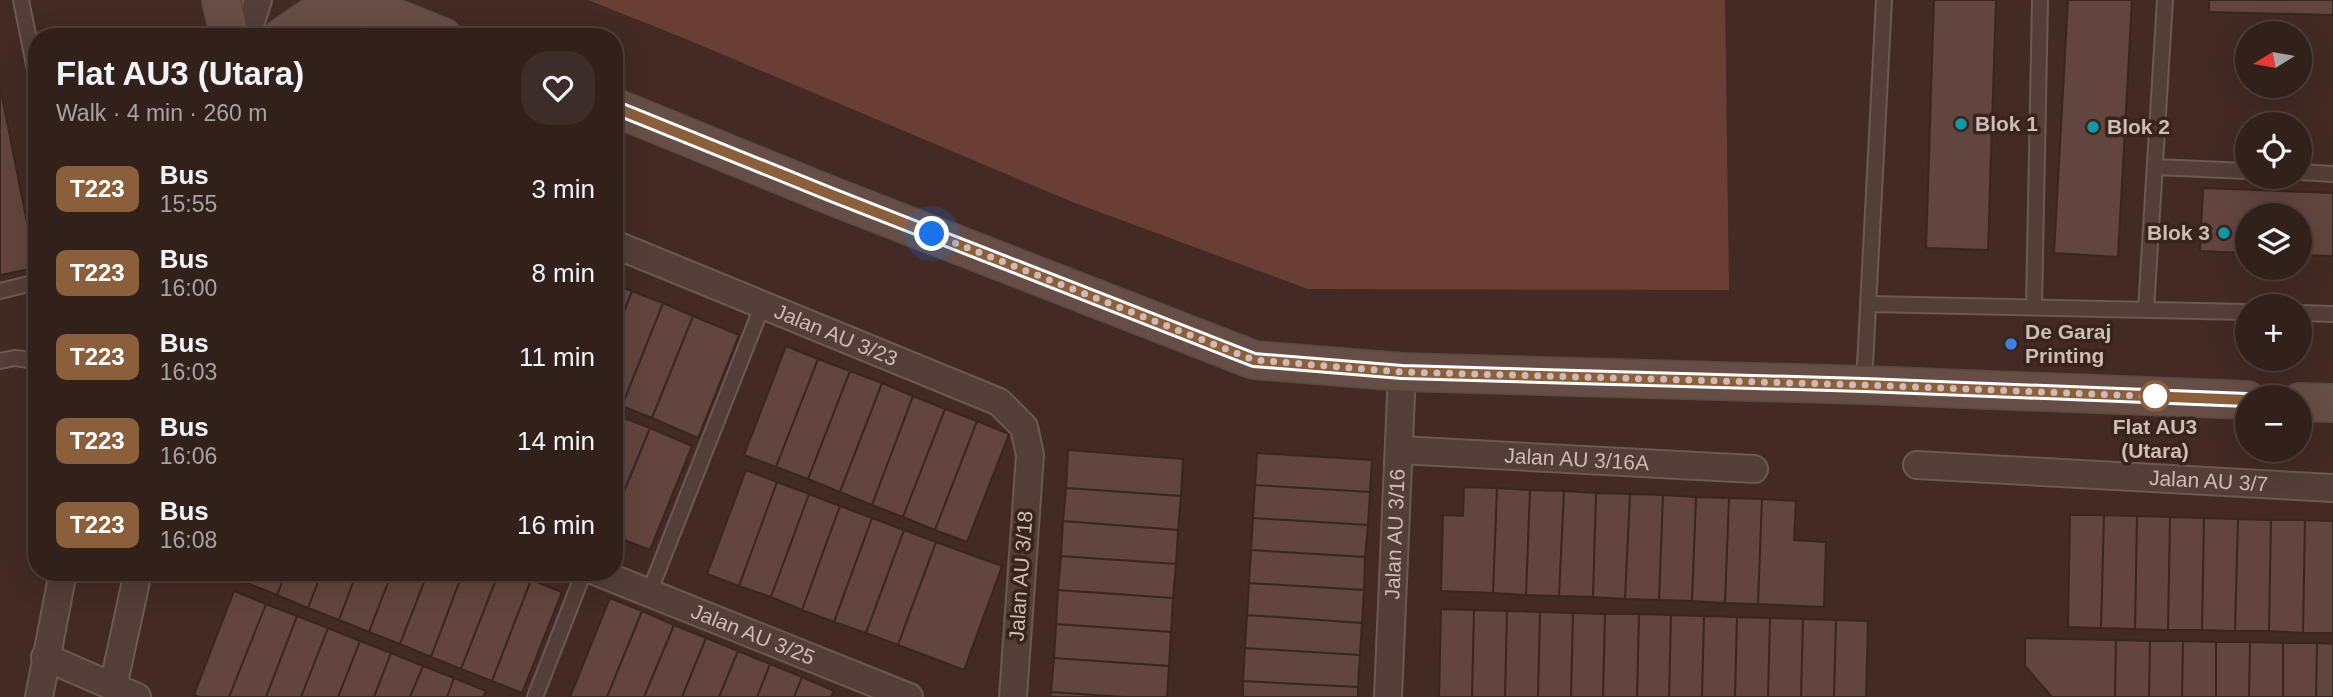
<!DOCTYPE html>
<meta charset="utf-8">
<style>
:root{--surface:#32201b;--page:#3d2d28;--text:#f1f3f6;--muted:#a8a3a3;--line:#4d3e3a}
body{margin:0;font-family:Arial,sans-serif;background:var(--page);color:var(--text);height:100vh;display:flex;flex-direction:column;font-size:26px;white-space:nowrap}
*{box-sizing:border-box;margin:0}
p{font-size:23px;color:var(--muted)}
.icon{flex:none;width:38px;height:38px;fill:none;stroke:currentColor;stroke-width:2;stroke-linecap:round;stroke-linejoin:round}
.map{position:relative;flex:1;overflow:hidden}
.side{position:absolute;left:28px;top:28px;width:595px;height:553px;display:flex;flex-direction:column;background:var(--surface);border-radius:28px;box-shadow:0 7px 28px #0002,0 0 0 2px var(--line)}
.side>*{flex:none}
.badge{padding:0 14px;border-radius:10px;font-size:24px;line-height:46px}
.needle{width:46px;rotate:259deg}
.buttons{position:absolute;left:2235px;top:21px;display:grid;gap:14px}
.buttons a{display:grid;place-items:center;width:77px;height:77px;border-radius:50%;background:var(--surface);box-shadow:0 7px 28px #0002,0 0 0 2px var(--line);font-size:35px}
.you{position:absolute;width:35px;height:35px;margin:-18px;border:5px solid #fff;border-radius:50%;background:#1a73e8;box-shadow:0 0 0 10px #1a73e833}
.map>.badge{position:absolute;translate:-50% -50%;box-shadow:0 0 0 4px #fff}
.round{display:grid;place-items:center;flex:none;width:74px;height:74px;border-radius:28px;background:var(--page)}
.head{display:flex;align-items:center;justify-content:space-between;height:119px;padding:0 28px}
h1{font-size:33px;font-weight:600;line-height:52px}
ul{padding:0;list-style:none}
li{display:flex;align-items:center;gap:21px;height:84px;padding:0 28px}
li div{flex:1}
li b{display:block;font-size:26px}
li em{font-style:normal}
li .badge{min-width:77px;font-weight:700;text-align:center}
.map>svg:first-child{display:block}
.water{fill:#693f35}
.building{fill:#61453e;stroke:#3a251f;stroke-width:2}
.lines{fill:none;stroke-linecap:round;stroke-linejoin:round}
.lane-casing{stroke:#6d5954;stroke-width:18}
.street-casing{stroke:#6d5954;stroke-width:30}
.secondary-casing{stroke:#5c4842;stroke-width:40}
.lane{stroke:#533e39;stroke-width:14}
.street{stroke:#533e39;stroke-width:26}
.secondary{stroke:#664e46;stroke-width:37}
.line-casing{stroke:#fff;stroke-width:16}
.line{stroke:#8b5e3c;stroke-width:10}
.walk{stroke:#cdbbb6;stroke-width:7;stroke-dasharray:0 12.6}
.culture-dot{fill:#0f9aa8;stroke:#38231d;stroke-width:2.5}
.shop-dot{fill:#3f7fe0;stroke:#38231d;stroke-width:2.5}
.stop-dot{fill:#fff;stroke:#8b5e3c;stroke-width:3.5}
.labels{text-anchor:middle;stroke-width:7;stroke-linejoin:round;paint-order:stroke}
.poi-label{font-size:21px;font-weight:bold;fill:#cdbbb6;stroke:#38231d;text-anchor:start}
.street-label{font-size:21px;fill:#cdbbb6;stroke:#38231d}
.stop-label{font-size:21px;font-weight:bold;fill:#cdbbb6;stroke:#38231d}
</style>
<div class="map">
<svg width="2333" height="697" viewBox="0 0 2333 697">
<rect width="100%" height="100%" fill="#432a24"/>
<path class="water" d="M588,0H1725L1729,290L1308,289L1075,203L686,39Z"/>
<path class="building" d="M1934,0H1996L1988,250L1926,248Z
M2068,0H2132L2118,257L2054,253Z
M2209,0H2333V15L2209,12Z
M0,86L36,268L0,275Z
M2203,188L2333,193V256L2300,255V215H2247V253L2200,251Z
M614,284L632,291L614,337Z
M632,291L663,303L622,406L614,403V337Z
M663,303L693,316L652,418L622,406Z
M693,316L739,335L698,438L652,418Z
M786,346L818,359L776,467L744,455Z
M818,359L850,371L808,479L776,467Z
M850,371L882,383L840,492L808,479Z
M882,383L913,396L872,505L840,492Z
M913,396L945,409L903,517L872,505Z
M945,409L977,421L935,530L903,517Z
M619,416L650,428L614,516V428Z
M977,421L1009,434L967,542L935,530Z
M650,428L692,446L650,550L614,536V516Z
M1068,450L1183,459L1181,496L1066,488Z
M1257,453L1372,460L1370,492L1255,485Z
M746,470L777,482L739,586L707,574Z
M777,482L809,494L771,597L739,586Z
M1255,485L1370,492L1368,525L1253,518Z
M1464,487L1497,488L1493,593L1441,591L1443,515L1463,516Z
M1066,488L1181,496L1178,530L1063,521Z
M1497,488L1530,490L1526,595L1493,593Z
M1530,490L1564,491L1559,596L1526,595Z
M1564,491L1596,493L1593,597L1559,596Z
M1596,493L1630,494L1625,599L1593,597Z
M809,494L840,506L802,610L771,597Z
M1630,494L1663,495L1659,600L1625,599Z
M1663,495L1696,497L1692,601L1659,600Z
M1696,497L1729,498L1725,603L1692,601Z
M1729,498L1762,499L1758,604L1725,603Z
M1762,499L1796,501L1794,540L1826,542L1824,607L1758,604Z
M840,506L872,518L834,622L802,610Z
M2070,515H2104L2101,628L2068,627Z
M2104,515L2137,516L2135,629L2101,628Z
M2137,516L2170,517L2168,630L2135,629Z
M2170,517L2204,518L2202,630H2168Z
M872,518L904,530L866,633L834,622Z
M1253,518L1368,525L1365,557L1251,550Z
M2204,518L2238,519L2235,631L2202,630Z
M2238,519L2271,520L2269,631H2235Z
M2271,520H2305L2303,633L2269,631Z
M2305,520L2333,521V633H2303Z
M1063,521L1178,530L1176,564L1061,556Z
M904,530L936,542L898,645L866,633Z
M936,542L1002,566L964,670L898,645Z
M1251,550L1365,557L1364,590L1249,583Z
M1061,556L1176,564L1173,598L1058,590Z
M218,572H251L247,583Z
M251,572H286L277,595L247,583Z
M286,572H322L308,608L277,595Z
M322,572H357L339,620L308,608Z
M357,572H392L369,632L339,620Z
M392,572H428L400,644L369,632Z
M428,572H463L431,657L400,644Z
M463,572H499L461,669L431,657Z
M499,572H512L531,580L492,681L461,669Z
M531,580L562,592L522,693L492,681Z
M1249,583L1364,590L1362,623L1247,615Z
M1058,590L1173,598L1171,632L1056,624Z
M234,591L266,604L229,697H199L194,695Z
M610,598L642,611L607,697H570Z
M266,604L297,616L266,697H229Z
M1441,609L1474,610L1472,697H1439Z
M1474,610L1507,611L1505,697H1472Z
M642,611L674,625L644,697H607Z
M1507,611L1540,612L1538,697H1505Z
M1540,612L1573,613L1571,697H1538Z
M1573,613L1605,614L1603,697H1571Z
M1605,614H1639L1637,697H1603Z
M1639,614L1671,615L1669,697H1637Z
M1247,615L1362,623L1360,655L1245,648Z
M1671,615L1704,616L1702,697H1669Z
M297,616L328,628L301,697H266Z
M1704,616L1737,617L1735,697H1702Z
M1737,617L1770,618L1768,697H1735Z
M1770,618L1803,619L1801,697H1768Z
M1803,619L1836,620L1834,697H1801Z
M1836,620L1868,621L1866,697H1834Z
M1056,624L1171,632L1169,666L1054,658Z
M674,625L706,638L682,697H644Z
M328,628L360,641L338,697H301Z
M706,638L738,651L719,697H682Z
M2025,638L2116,640L2115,697H2052L2025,666Z
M2116,640L2150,641L2149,697H2115Z
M360,641L391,653L374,697H338Z
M2150,641H2183L2182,697H2149Z
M2183,641L2216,642V697H2182Z
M2216,642H2250L2249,697H2216Z
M2250,642L2283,643V697H2249Z
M2283,643H2317L2316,697H2283Z
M2317,643L2333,644V697H2316Z
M1245,648L1360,655L1358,687L1243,681Z
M738,651L770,664L757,697H719Z
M391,653L423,666L410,697H374Z
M1054,658L1169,666L1167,697H1124L1051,692Z
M770,664L802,677L794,697H757Z
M423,666L454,678L447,697H410Z
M802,677L834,691L831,697H794Z
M454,678L486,691L483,697H447Z
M1243,681L1358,687V697H1243Z
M1051,692L1124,697H1051Z"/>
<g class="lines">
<defs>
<path id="lane" d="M21,0L37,80
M2155,167L2247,171
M2300,172L2333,174
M0,291L37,282
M1869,304L2247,312
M2034,307L2040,0
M2146,310L2165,0
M2300,313L2333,314
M0,361L15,358L37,361
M1864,384L1884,0
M649,593L763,304
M535,697L584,572"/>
<g id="street">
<path d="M246,37L258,0"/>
<path id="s1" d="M614,244L999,402L1024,427L1030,455L1013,697"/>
<path id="s2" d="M1400,450L1754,469"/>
<path id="s3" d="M1917,465L2333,488"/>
<path id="s4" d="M597,572L909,697"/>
<path d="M45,657L137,697"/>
<path d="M113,687L138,572"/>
<path d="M39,697L63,572"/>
<path id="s5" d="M1388,697L1402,372"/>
</g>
<path id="secondary" d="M221,0L230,37
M351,0L443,37
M282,37L316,14L369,6
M614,107L832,196L1254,360L1402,372L1864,385L2247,400
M2300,402L2333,403"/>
</defs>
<use href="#lane" class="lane-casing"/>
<use href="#street" class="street-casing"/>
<use href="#secondary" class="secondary-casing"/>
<use href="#lane" class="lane"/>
<use href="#street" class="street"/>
<use href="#secondary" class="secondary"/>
</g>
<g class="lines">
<defs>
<path id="line" d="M614,107L832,195L1254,360L1402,372L1864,385L2247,400"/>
</defs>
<use href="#line" class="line-casing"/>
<use href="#line" class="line"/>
<path class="walk" d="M932,234L1254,360L1402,372L1864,385L2165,397L2155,396"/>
</g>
<g class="culture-dot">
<circle cx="1961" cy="124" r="7"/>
<circle cx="2093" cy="127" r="7"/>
<circle cx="2224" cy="233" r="7"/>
</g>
<circle class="shop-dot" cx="2011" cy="344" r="7"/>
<circle class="stop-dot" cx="2155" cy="396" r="14"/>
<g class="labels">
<g class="poi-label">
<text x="1975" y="131">Blok 1</text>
<text x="2107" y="134">Blok 2</text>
<text x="2210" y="240" text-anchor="end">Blok 3</text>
<text x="2025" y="339">De Garaj<tspan x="2025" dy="24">Printing</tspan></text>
</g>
<g class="street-label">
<text dy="7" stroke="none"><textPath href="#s1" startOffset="240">Jalan AU 3/23</textPath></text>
<text dy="7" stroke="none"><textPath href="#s2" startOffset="177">Jalan AU 3/16A</textPath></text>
<text dy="7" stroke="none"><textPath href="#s3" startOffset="292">Jalan AU 3/7</textPath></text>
<text dy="7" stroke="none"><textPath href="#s5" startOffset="163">Jalan AU 3/16</textPath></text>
<text transform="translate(1021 576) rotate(-86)" y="7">Jalan AU 3/18</text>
<text dy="7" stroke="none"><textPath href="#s4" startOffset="168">Jalan AU 3/25</textPath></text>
</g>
<g class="stop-label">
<text x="2155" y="434">Flat AU3<tspan x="2155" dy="24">(Utara)</tspan></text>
</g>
</g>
</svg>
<div class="buttons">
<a><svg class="needle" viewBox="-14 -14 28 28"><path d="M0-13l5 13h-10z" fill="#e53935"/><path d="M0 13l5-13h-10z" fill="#a8a3a3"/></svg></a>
<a><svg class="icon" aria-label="locate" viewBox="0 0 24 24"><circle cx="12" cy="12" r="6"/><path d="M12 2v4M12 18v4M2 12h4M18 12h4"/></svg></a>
<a><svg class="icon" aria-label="layers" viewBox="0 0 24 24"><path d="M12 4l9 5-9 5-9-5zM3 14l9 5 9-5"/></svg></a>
<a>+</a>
<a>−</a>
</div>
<div class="you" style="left:932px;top:234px"></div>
<section class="side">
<div class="head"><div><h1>Flat AU3 (Utara)</h1><p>Walk · 4 min · 260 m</p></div><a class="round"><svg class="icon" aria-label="heart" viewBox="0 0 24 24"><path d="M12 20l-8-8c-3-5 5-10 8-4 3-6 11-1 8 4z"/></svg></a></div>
<ul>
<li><span class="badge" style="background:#8b5e3c;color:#fff">T223</span><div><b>Bus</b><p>15:55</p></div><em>3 min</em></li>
<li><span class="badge" style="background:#8b5e3c;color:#fff">T223</span><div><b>Bus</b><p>16:00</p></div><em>8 min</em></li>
<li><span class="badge" style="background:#8b5e3c;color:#fff">T223</span><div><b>Bus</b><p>16:03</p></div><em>11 min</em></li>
<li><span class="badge" style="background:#8b5e3c;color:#fff">T223</span><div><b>Bus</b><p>16:06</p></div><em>14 min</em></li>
<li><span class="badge" style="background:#8b5e3c;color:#fff">T223</span><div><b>Bus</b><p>16:08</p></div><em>16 min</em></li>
</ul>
</section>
</div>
